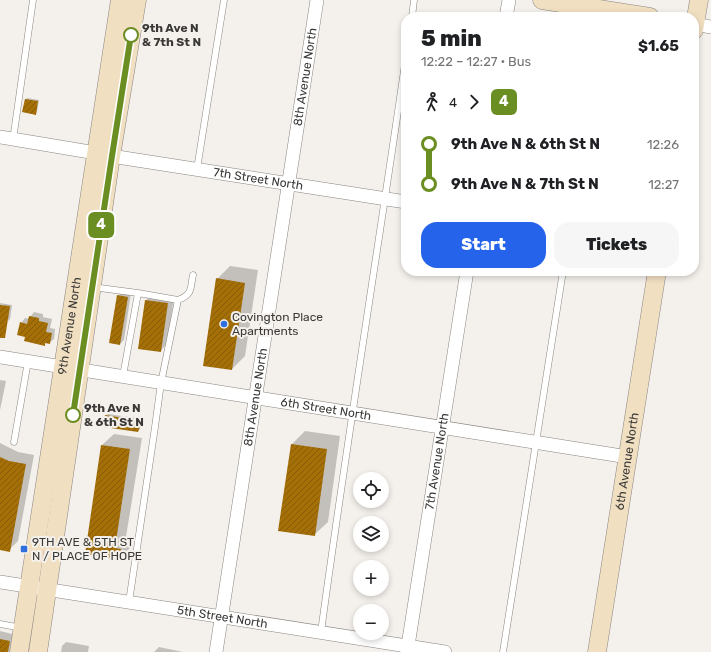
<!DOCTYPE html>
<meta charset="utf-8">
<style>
:root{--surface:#fff;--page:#f6f6f6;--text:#202124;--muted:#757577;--accent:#2563eb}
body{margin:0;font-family:Rubik,sans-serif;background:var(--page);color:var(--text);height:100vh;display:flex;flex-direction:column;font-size:15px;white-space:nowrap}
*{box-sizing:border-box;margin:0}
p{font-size:13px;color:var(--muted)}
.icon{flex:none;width:22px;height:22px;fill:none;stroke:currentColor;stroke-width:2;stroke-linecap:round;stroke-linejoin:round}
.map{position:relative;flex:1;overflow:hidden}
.drawer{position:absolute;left:401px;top:12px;width:298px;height:264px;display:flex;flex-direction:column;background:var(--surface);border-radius:16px;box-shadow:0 2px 6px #0003}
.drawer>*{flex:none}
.badge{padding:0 8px;border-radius:6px;font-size:14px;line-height:26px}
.tools{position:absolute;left:353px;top:472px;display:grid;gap:8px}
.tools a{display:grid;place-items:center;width:36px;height:36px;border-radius:50%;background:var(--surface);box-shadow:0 2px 6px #0003;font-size:20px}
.map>.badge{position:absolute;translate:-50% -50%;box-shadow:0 0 0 2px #fff}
.legs{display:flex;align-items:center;gap:6px;height:44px;padding:0 20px;font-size:13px}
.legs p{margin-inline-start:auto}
.headline{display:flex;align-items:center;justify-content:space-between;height:68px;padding:0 20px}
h1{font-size:22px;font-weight:800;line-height:30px}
.cta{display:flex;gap:8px;margin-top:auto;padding:8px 20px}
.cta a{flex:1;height:46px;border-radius:16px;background:var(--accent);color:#fff;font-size:16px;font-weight:800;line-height:46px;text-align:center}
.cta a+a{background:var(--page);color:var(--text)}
ul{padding:0 20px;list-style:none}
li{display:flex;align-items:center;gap:14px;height:40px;font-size:15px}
li i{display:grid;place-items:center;width:6px;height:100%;margin:0 5px;background:currentColor}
li i::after{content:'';width:10px;height:10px;margin:-5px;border:3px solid;border-radius:50%;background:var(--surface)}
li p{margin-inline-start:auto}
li:first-child i{background:linear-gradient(#0000 50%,currentColor 0)}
li:last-child i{background:linear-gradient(currentColor 50%,#0000 0)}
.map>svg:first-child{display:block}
.shadow{fill:#0003}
.building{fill:url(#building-hatch)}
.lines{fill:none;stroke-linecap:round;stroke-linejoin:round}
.lane-casing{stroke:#898581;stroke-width:7}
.street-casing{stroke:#898581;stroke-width:14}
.secondary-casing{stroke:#898581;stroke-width:19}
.lane{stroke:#fff;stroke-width:6}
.street{stroke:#fff;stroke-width:13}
.secondary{stroke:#f1dfc2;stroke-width:18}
.line-1-casing{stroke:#fff;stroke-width:9}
.line-1{stroke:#6b8e23;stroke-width:6}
.stop-1-dot{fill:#fff;stroke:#6b8e23;stroke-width:2}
.poi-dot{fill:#2f6fdd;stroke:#f4f0eb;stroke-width:1.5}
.labels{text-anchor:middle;stroke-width:4;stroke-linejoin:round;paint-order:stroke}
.stop-label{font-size:12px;font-weight:bold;fill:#3a3937;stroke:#f4f0eb;text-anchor:start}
.street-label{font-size:12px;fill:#3a3937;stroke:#f4f0eb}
.poi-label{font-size:12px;fill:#3a3937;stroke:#f4f0eb;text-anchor:start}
</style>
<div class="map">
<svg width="711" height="652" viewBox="0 0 711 652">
<defs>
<pattern id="building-hatch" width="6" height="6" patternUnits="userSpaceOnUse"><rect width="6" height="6" fill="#a46f06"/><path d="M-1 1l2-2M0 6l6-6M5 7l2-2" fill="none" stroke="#875c08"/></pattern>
</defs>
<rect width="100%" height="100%" fill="#f4f0eb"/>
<path class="shadow" d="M27,98L39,100L37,112L35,114L26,100Z
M230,266L258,270L245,356L232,369L217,279Z
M122,292L131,293L124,340L120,344L118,296Z
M153,294L174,297L167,344L160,351L146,300Z
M0,303L12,305L10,319L8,321L0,319Z
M34,312L43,314V317L52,319L50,328L55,329L54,339L49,343H46L44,344L26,336L21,323L25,318L29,319L30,317Z
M0,380L6,381L0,410Z
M108,414L143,419L140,429L138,431L106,416Z
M305,431L340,436L328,522L314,535L292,444Z
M114,434L142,438L126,537L133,538L131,547L119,559L86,553L102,445Z
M0,443L18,452L34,455L18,541L9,550L0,549Z
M0,631L16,635L10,652H0Z
M66,642L89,646L88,652H61L62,646Z
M159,647L183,652H154Z"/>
<path class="building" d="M25,99L38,101L36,115L22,112Z
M216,278L245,283L232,370L203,366Z
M117,295L128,297L120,345L109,343Z
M145,300L168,303L161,352L138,349Z
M0,305L10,306L5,338H0Z
M29,316L39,318V321L48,323L46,332L52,333L50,344L45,343V346L24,341L25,337L17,335L20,322L27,324Z
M105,415L142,421L138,432L104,427Z
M291,444L327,449L315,536L278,531Z
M101,445L130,449L115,548L121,549L120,560L85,554Z
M0,457L9,461L26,464L10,552L0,550Z
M0,639L10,641L8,652H0Z"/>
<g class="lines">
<defs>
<path id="lane" d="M412,17L414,0
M13,140L33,0
M197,169L224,0
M92,287L138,293L178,300L161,383L155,427L129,602
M178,300C193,294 190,289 193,275
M123,376L138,293
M14,442L28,361
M0,624L22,628
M321,632C347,440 378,249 406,57
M503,652L563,271"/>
<g id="street">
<path d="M506,17L509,0"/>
<path d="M695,24L711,27"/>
<path d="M0,137L96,153"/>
<path id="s1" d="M111,156L406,202"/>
<path id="s2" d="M0,357L628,457"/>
<path id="s3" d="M0,582L445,652"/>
<path id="s4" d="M216,652L317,0"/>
<path id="s5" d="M407,652L467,271"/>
</g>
<g id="secondary">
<path d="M542,0L650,17"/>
<path d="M694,30L699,0"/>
<path id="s6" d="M19,652L120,0"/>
<path d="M38,652L111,156L137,0"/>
<path id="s7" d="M597,652L657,271"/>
</g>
</defs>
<use href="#lane" class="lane-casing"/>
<use href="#street" class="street-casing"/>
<use href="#secondary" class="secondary-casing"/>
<use href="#lane" class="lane"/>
<use href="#street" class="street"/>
<use href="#secondary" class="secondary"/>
</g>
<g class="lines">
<defs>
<path id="line-1" d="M73,415L112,156L131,35"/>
</defs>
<use href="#line-1" class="line-1-casing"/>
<use href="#line-1" class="line-1"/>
</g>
<g class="stop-1-dot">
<circle cx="131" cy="35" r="7"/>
<circle cx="73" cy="415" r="7"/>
</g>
<g class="poi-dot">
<circle cx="224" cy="324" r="4"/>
<rect x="20" y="545" width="8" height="8" rx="2"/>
</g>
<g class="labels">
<g class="stop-label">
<text x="142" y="32">9th Ave N<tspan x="142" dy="14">&amp; 7th St N</tspan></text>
<text x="84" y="412">9th Ave N<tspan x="84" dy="14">&amp; 6th St N</tspan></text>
</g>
<g class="street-label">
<text dy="4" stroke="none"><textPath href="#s4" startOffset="582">8th Avenue North</textPath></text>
<text dy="4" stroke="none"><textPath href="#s1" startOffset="149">7th Street North</textPath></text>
<text dy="4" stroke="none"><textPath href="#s6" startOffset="330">9th Avenue North</textPath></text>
<text dy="4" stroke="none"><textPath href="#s4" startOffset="258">8th Avenue North</textPath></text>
<text dy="4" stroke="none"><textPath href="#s2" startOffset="330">6th Street North</textPath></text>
<text dy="4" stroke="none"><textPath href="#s5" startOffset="193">7th Avenue North</textPath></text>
<text dy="4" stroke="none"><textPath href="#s7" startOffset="193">6th Avenue North</textPath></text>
<text dy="4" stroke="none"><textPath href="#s3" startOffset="225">5th Street North</textPath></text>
</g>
<g class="poi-label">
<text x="232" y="321">Covington Place<tspan x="232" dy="14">Apartments</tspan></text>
<text x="32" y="546">9TH AVE &amp; 5TH ST<tspan x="32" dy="14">N / PLACE OF HOPE</tspan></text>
</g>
</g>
</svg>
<div class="tools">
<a><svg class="icon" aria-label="locate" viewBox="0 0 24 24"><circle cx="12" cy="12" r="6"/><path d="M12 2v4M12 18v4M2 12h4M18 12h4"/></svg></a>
<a><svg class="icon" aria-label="layers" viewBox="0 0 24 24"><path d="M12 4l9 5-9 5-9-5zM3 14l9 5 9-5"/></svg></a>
<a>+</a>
<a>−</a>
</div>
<b class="badge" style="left:101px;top:225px;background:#6b8e23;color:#fff">4</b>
<section class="drawer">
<div class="headline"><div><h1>5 min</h1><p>12:22 – 12:27 · Bus</p></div><b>$1.65</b></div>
<div class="legs"><svg class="icon" aria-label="walk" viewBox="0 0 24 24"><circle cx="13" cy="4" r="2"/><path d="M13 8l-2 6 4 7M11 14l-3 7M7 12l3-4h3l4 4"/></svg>4<svg class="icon" aria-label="forward" viewBox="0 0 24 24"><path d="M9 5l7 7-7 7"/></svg><b class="badge" style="background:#6b8e23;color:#fff">4</b></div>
<ul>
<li><i style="color:#6b8e23"></i><b>9th Ave N &amp; 6th St N</b><p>12:26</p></li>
<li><i style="color:#6b8e23"></i><b>9th Ave N &amp; 7th St N</b><p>12:27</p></li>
</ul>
<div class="cta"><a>Start</a><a>Tickets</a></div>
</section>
</div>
